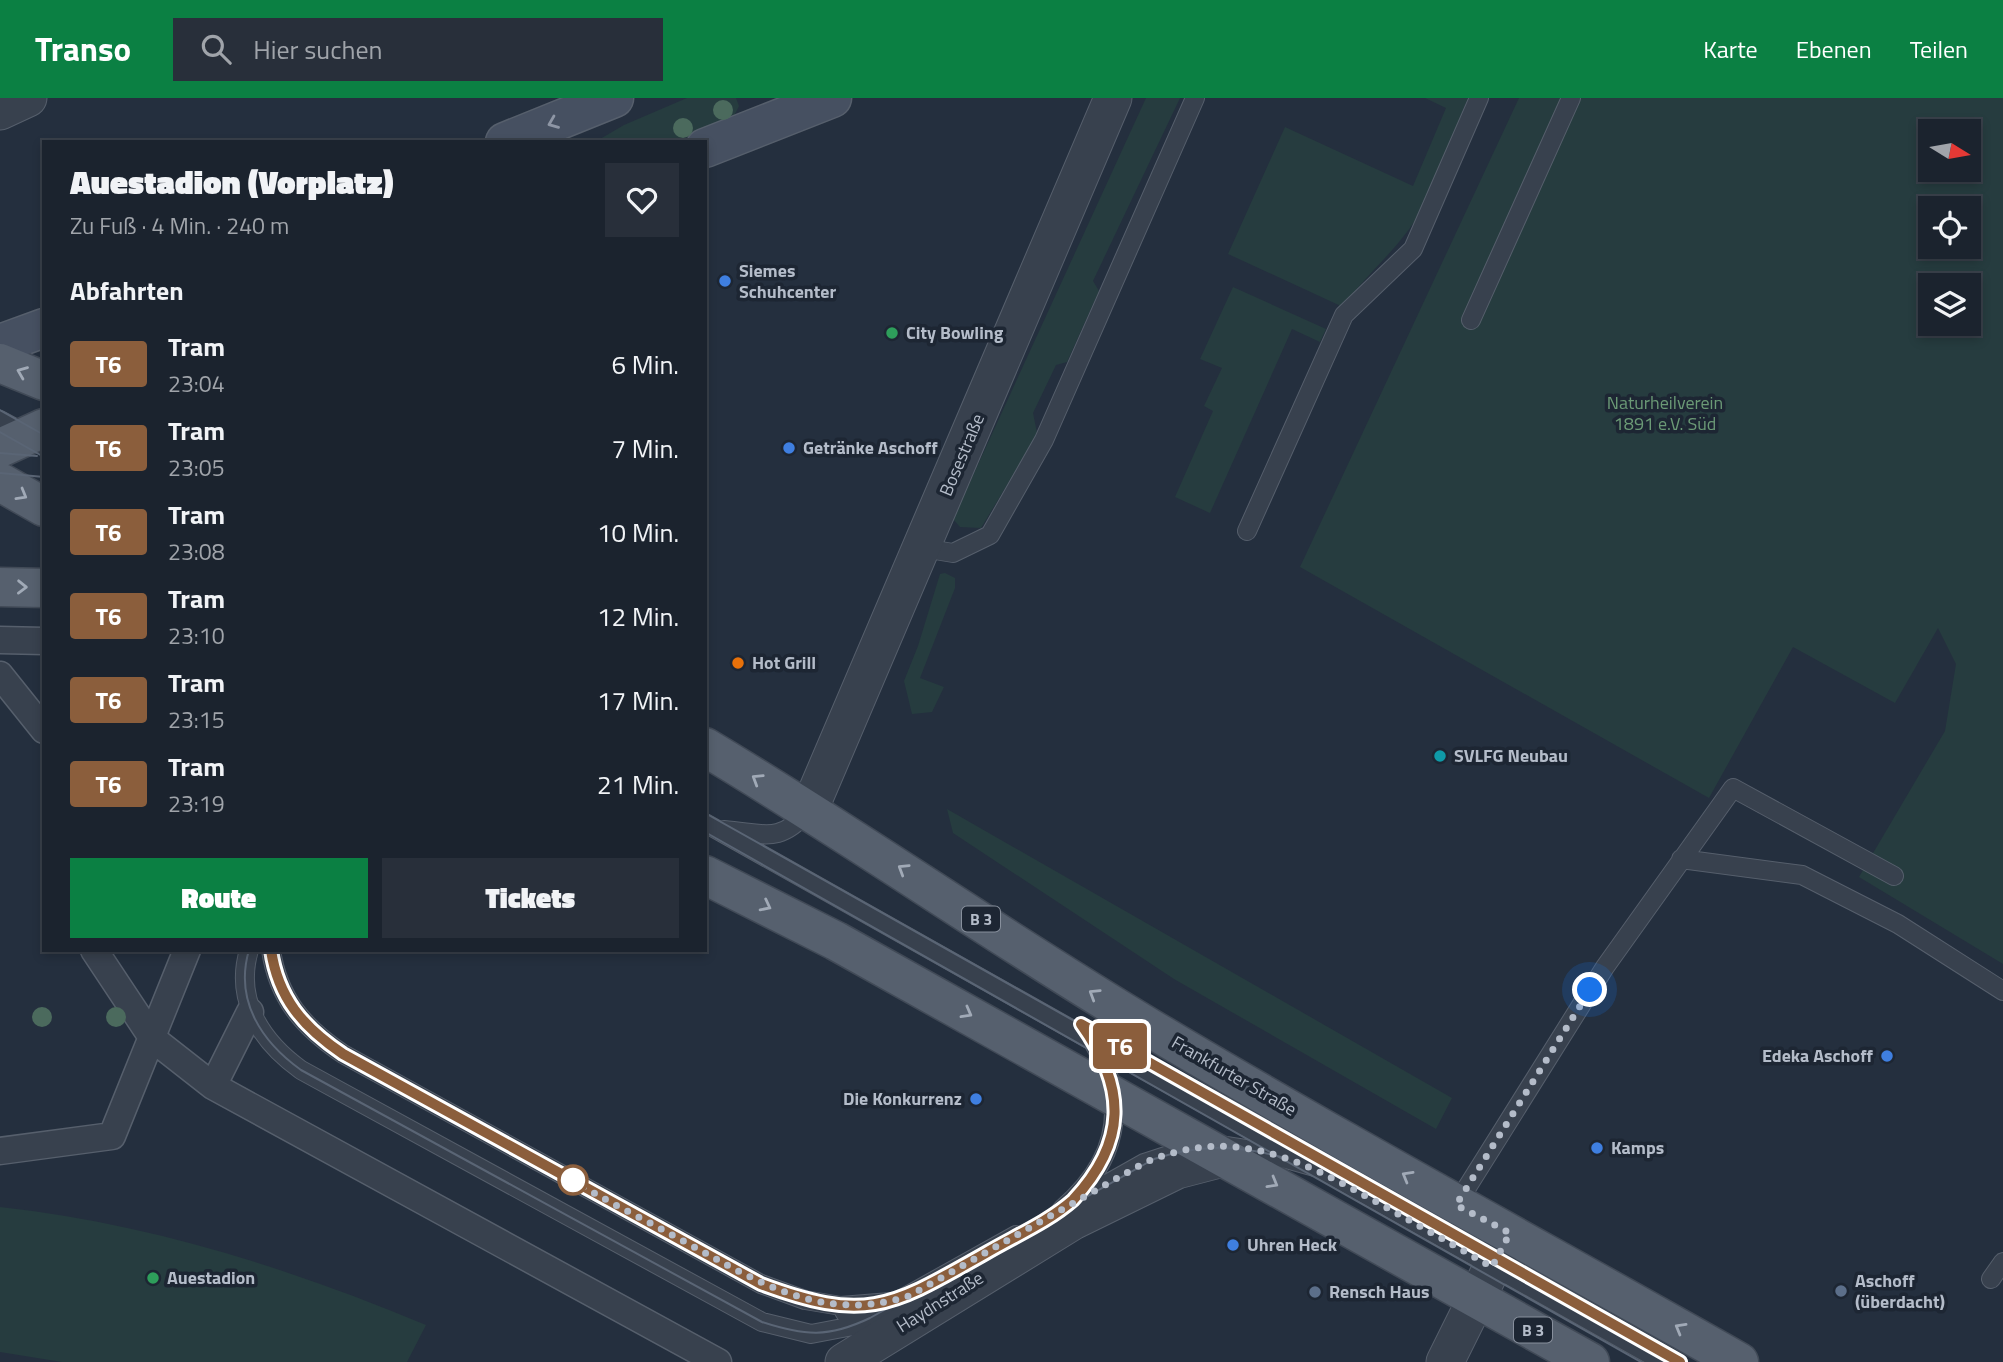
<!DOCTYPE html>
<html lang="de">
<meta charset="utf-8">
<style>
:root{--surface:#1b232e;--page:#282f3a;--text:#f1f3f6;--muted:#a0a4aa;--line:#39404a;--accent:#0b8043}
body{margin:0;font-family:"Titillium Web",sans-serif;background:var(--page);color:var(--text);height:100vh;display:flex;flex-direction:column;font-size:26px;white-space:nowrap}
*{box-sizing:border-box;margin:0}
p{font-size:23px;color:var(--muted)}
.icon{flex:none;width:38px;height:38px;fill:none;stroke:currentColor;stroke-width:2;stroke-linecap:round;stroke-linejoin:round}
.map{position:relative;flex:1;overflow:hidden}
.details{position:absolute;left:42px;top:42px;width:665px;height:812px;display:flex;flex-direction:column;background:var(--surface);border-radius:0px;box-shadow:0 4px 10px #0003,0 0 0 2px var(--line)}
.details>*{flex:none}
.badge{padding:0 14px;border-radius:5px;font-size:24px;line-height:46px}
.needle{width:46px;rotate:101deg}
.controls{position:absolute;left:1918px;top:21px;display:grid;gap:14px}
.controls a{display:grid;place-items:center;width:63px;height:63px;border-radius:0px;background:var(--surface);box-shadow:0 4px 10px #0003,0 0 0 2px var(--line);font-size:35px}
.you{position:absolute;width:35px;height:35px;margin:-18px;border:5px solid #fff;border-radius:50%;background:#1a73e8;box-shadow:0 0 0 10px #1a73e833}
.map>.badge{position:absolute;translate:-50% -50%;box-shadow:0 0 0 4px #fff}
h2{padding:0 28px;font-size:26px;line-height:63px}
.round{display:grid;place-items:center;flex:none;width:74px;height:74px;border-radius:0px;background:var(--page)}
.headline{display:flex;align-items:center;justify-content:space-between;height:119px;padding:0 28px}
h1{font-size:33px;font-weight:800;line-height:52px}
.action{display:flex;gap:14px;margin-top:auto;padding:14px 28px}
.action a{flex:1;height:80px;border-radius:0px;background:var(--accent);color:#fff;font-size:28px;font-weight:800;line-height:80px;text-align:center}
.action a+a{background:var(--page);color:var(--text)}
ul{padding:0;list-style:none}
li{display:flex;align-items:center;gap:21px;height:84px;padding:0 28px}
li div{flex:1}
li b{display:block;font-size:26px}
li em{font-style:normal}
li .badge{min-width:77px;font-weight:700;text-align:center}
header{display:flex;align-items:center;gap:42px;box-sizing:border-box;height:98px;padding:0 35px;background:var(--accent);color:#fff}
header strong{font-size:33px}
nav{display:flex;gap:38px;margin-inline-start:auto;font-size:24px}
.search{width:490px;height:63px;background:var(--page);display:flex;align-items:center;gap:18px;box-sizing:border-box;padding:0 24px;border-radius:0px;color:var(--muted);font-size:26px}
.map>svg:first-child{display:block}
.green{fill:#263c3f;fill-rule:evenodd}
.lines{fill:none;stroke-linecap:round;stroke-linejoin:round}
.service-casing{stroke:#565f6c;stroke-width:20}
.pedestrian-casing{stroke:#565f6c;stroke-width:29}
.minor-casing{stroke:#565f6c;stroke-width:39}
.secondary-casing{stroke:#565f6c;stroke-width:41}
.primary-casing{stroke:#414a57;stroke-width:41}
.service{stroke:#38414e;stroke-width:18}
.pedestrian{stroke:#38414e;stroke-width:26}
.minor{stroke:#38414e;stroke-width:37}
.secondary{stroke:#465061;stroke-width:38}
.primary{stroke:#56606e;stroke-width:38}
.tram{stroke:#5a6575;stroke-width:2}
.tree{fill:#4b6a5d}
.oneway{stroke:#8e96a5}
.oneway2{stroke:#a1aab7}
.line-casing{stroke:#fff;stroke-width:16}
.line{stroke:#8b5e3c;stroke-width:10}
.walk{stroke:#b4bcc9;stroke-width:7;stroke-dasharray:0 12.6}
.shop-dot{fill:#3f7fe0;stroke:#1d2633;stroke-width:2.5}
.leisure-dot{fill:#2e9e5b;stroke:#1d2633;stroke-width:2.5}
.food-dot{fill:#e8710a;stroke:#1d2633;stroke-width:2.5}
.culture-dot{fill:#0f9aa8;stroke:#1d2633;stroke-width:2.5}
.stop-dot{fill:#fff;stroke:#8b5e3c;stroke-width:3.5}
.service-dot{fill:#5c6f8a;stroke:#1d2633;stroke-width:2.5}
.labels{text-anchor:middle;stroke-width:7;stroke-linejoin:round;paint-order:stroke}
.shield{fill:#1d2633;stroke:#878f9c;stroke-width:2}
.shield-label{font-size:16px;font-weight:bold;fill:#b4bcc9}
.poi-label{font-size:18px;font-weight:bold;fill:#b4bcc9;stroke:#1d2633;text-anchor:start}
.park-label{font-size:18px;fill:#6b9a76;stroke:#1d2633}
.street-label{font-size:18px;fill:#b4bcc9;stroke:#1d2633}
</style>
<header>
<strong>Transo</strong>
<div class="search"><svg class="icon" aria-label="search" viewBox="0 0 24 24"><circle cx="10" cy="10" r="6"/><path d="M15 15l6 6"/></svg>Hier suchen</div>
<nav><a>Karte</a><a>Ebenen</a><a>Teilen</a></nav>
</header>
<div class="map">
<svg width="2003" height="1264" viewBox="0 0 2003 1264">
<rect width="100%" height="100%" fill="#242f3e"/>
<path class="green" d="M687,0H736L739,8L734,18L670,44H595L624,27Z
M1146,0H1180L1093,183L1099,193L1067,264L1056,267L1033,315L1037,335L1031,347L981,430L960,429L953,421Z
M1425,0H1468C1452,37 1437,88 1416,121C1396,153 1365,177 1343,209L1228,156L1285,29L1413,88L1446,10Z
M1519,0H2003V866L1859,779L1945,633L1956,566L1938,530L1895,605L1793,549L1709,700L1300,469ZM1930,33H1969V72H1930ZM1930,110H1969V149H1930ZM1930,187H1969V226H1930Z
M1233,189L1326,231L1320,244L1292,231L1210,415L1175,399L1213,313L1204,308L1222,270L1200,261Z
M945,475L955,480V490L920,580L944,589L932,614L912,616L904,583L918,548L940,476Z
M947,711L1452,1000L1436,1031L1174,881L953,735Z
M0,1109C148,1125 289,1170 426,1227L407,1264H62L0,1254Z"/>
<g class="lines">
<defs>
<path id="service" d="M1471,222L1571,0
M0,322L28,337
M1247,433L1344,217L1413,151L1479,0
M923,450L953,455L990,437L1044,342L1195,0
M705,725L1663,1264
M724,732C764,735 779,747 809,712
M1681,761L1802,777L1898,826L2003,893
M249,852C234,903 262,944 301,972L762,1224L811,1236L853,1228L862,1230
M271,852C278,900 303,929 343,956L761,1186L805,1202L841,1208L853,1228L1016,1137
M1226,1048L1258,1053L1315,1069
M1089,1096L1144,1065L1187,1051
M1456,1107L1605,869L1733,690L1894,778
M1062,1111C1117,1064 1130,1007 1093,944
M1991,1181L2003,1164
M841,1208L890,1204"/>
<path id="pedestrian" d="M0,542L44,543
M0,577L44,632
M94,852L153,941L213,988L718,1264
M213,988L250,914
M0,1053L112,1038L187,852"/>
<path id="minor" d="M0,13L28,0
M809,712L1113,0
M844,1264L1073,1123L1177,1072L1227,1059
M1445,1264L1509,1135"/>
<path id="secondary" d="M505,44L614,0
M705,50L832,0
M0,246L44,230"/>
<path id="primary" d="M0,265L44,283
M0,350L44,330
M0,384L44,409
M0,489L44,490
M705,649C856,739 999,840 1150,930C1344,1046 1543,1153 1739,1264
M705,777L836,843L1590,1264"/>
</defs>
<use href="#service" class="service-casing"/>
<use href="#pedestrian" class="pedestrian-casing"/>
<use href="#minor" class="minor-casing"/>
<use href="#secondary" class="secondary-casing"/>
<use href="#primary" class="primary-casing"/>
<use href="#service" class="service"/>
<use href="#pedestrian" class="pedestrian"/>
<use href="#minor" class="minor"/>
<use href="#secondary" class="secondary"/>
<use href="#primary" class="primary"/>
<path class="tram" d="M0,312L44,337
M0,334L44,359
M0,355L37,358
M0,375L44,379
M705,715L1680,1264
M705,734L1641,1264
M249,852C234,903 262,944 301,972L762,1224C805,1238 828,1240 870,1220L1154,1061C1198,1046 1236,1047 1281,1059
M271,852C278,900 303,929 343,956L761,1186C802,1201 846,1217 890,1204
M1075,1100C1114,1057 1128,1009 1100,956"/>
</g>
<g class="tree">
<circle cx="723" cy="12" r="10"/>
<circle cx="683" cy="30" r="10"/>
<circle cx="42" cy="919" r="10"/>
<circle cx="116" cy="919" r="10"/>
</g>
<defs><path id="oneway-chevron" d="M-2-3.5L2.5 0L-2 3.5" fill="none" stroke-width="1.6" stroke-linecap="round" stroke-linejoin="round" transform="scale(1.75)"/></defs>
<use class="oneway" href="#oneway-chevron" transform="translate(553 25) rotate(158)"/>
<g class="oneway2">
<use href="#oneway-chevron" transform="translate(22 274) rotate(-158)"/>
<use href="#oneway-chevron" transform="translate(22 397) rotate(30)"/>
<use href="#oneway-chevron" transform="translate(22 489) rotate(1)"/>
<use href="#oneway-chevron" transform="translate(757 681) rotate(-148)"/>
<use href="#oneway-chevron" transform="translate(903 771) rotate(-148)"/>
<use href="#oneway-chevron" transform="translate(766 808) rotate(27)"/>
<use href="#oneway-chevron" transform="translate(1094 896) rotate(-148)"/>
<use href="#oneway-chevron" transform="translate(967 915) rotate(29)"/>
<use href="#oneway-chevron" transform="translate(1407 1078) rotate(-150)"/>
<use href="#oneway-chevron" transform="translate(1273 1085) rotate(30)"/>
<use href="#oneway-chevron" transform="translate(1680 1230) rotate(-150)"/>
</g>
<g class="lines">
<defs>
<path id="line" d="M271,852C278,900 303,929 343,956L761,1186C868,1226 892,1208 986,1155C1015,1138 1048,1124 1073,1102C1127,1044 1127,990 1081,926L1680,1264"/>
</defs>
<use href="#line" class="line-casing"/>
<use href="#line" class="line"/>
<path class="walk" d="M573,1082C605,1103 642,1120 676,1139C752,1180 819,1227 909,1198L1144,1065C1235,1026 1301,1062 1380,1106C1418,1127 1455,1148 1492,1169L1510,1135L1456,1107L1590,892"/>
</g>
<g class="shop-dot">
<circle cx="725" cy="183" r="7"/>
<circle cx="789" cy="350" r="7"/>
<circle cx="1887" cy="958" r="7"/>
<circle cx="976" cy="1001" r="7"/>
<circle cx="1597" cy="1050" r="7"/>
<circle cx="1233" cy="1147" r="7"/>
</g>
<g class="leisure-dot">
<circle cx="892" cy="235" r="7"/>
<circle cx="153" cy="1180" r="7"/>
</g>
<circle class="food-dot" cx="738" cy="565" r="7"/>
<circle class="culture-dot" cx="1440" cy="658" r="7"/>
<circle class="stop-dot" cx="573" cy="1082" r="14"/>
<g class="service-dot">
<circle cx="1841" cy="1193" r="7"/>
<circle cx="1315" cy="1194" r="7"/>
</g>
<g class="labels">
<g class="shield">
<rect x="962" y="808.5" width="38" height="25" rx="5"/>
<rect x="1514" y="1219.5" width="38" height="25" rx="5"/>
</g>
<g class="shield-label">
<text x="981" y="827">B 3</text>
<text x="1533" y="1238">B 3</text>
</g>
<g class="poi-label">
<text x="739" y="179">Siemes<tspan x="739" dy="21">Schuhcenter</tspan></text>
<text x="906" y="241">City Bowling</text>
<text x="803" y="356">Getränke Aschoff</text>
<text x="752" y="571">Hot Grill</text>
<text x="1454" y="664">SVLFG Neubau</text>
<text x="1873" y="964" text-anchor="end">Edeka Aschoff</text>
<text x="962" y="1007" text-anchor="end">Die Konkurrenz</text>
<text x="1611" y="1056">Kamps</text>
<text x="1247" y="1153">Uhren Heck</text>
<text x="167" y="1186">Auestadion</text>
<text x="1855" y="1189">Aschoff<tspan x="1855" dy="21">(überdacht)</tspan></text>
<text x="1329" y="1200">Rensch Haus</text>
</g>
<g class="park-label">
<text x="1665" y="311">Naturheilverein<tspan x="1665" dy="21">1891 e.V. Süd</tspan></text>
</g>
<g class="street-label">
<text transform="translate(962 357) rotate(-67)" y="6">Bosestraße</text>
<text transform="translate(1234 978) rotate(30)" y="6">Frankfurter Straße</text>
<text transform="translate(940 1204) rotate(-32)" y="6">Haydnstraße</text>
</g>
</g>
</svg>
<div class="controls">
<a><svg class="needle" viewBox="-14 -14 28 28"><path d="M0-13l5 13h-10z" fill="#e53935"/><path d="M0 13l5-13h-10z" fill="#a0a4aa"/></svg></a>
<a><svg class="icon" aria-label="locate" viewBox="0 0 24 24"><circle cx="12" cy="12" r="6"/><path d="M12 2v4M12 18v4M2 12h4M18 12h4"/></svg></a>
<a><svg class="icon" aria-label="layers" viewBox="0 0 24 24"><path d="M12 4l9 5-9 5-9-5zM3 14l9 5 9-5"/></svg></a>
</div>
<div class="you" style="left:1590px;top:892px"></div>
<b class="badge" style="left:1120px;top:948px;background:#8b5e3c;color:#fff">T6</b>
<section class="details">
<div class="headline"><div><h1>Auestadion (Vorplatz)</h1><p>Zu Fuß · 4 Min. · 240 m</p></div><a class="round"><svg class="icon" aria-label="heart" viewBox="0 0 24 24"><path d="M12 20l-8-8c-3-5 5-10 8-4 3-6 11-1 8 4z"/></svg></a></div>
<h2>Abfahrten</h2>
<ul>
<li><span class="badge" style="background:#8b5e3c;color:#fff">T6</span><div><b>Tram</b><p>23:04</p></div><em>6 Min.</em></li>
<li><span class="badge" style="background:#8b5e3c;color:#fff">T6</span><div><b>Tram</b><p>23:05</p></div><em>7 Min.</em></li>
<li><span class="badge" style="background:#8b5e3c;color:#fff">T6</span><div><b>Tram</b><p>23:08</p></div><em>10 Min.</em></li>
<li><span class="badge" style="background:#8b5e3c;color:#fff">T6</span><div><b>Tram</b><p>23:10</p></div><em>12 Min.</em></li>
<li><span class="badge" style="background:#8b5e3c;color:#fff">T6</span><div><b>Tram</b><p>23:15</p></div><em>17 Min.</em></li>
<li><span class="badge" style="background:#8b5e3c;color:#fff">T6</span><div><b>Tram</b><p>23:19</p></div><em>21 Min.</em></li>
</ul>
<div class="action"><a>Route</a><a>Tickets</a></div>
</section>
</div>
